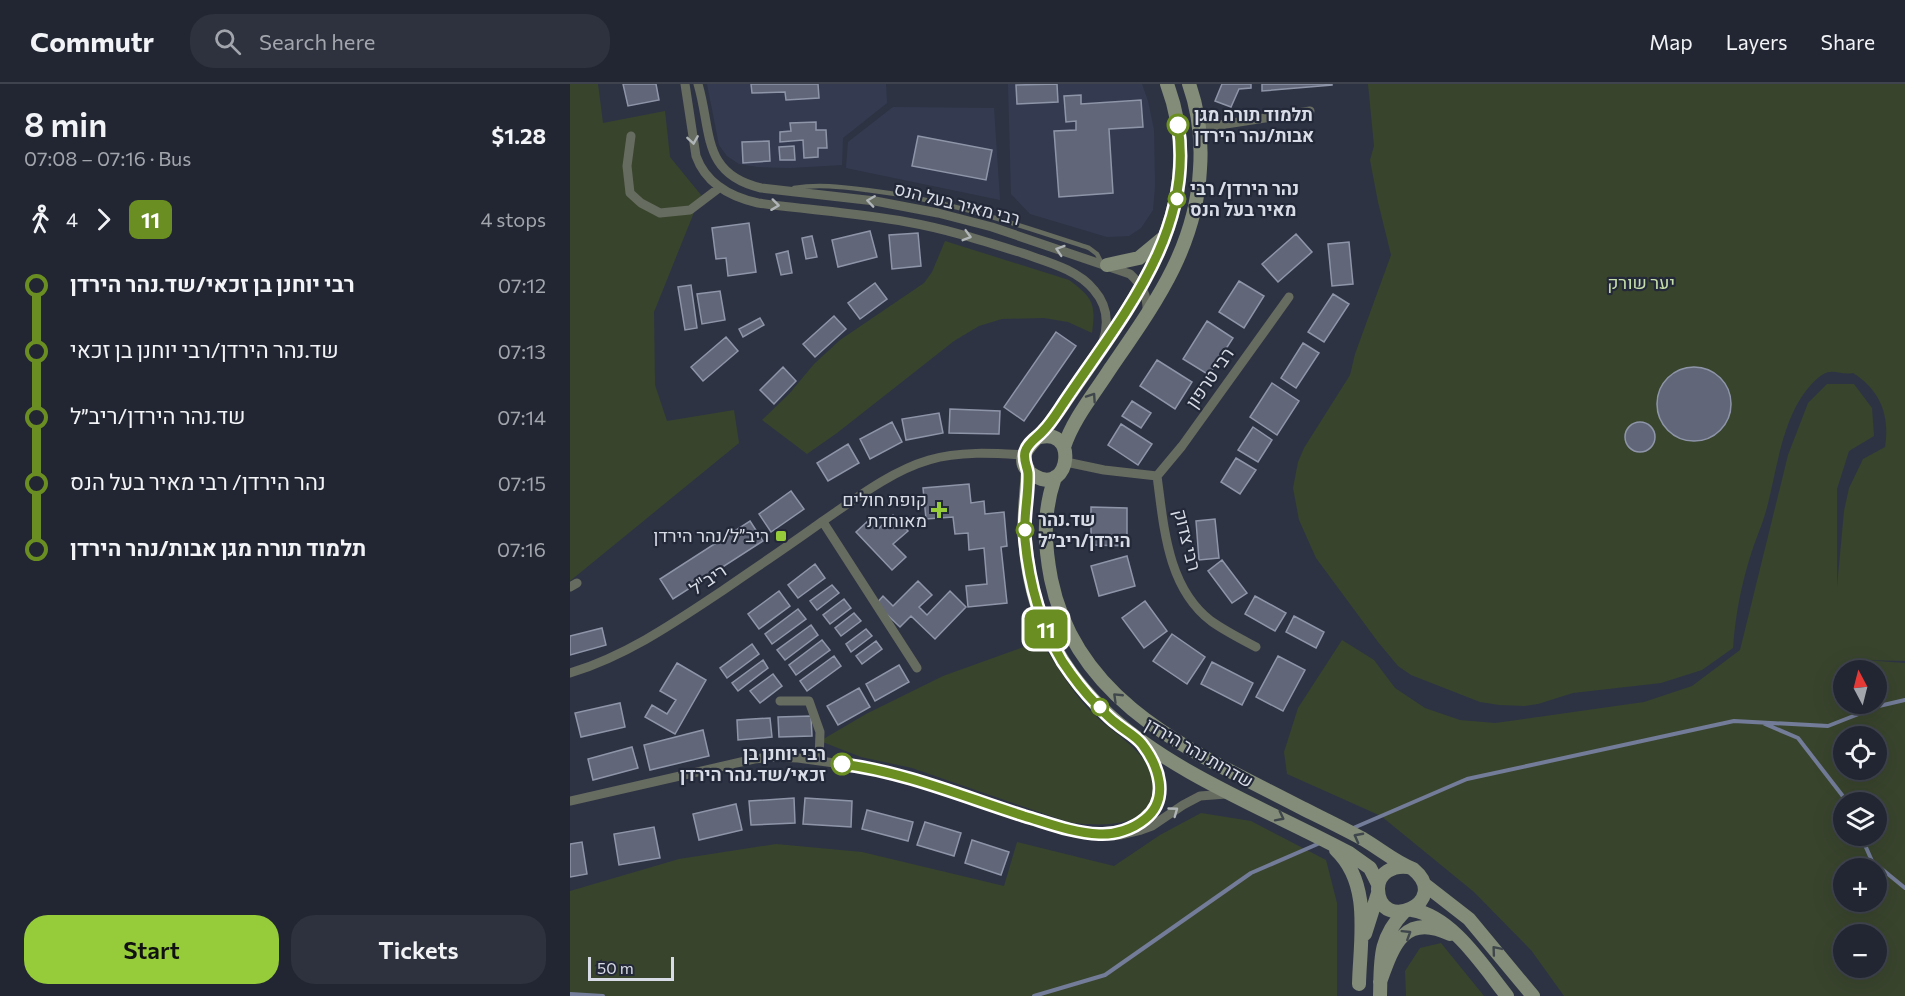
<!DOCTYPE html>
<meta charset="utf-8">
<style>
:root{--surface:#222632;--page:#2e323e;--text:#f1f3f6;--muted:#a2a5ac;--line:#3f434d;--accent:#96cc39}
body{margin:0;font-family:Commissioner,Heebo,sans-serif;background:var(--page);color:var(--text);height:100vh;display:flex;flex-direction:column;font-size:22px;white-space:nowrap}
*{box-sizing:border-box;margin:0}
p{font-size:20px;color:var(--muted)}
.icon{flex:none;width:33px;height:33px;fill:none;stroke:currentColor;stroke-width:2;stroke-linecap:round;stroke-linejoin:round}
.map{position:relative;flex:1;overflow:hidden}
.side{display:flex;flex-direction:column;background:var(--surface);width:570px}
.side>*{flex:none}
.badge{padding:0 12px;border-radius:9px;font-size:21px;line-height:39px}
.needle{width:39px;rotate:353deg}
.tools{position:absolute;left:1263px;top:576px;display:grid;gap:12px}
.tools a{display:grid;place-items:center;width:54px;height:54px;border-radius:50%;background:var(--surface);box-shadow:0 6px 24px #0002,0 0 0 2px var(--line);font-size:30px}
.scale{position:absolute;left:18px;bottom:15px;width:86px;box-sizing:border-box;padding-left:6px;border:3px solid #d8dce6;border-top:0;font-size:16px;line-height:21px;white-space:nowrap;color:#d8dce6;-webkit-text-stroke:4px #242939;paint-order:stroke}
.map>.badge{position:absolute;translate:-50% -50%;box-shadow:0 0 0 3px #fff}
.legs{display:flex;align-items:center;gap:9px;height:66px;padding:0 24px;font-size:20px}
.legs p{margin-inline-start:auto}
.overview{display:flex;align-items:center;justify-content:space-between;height:102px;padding:0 24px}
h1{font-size:33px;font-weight:600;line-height:45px}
.button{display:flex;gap:12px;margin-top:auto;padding:12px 24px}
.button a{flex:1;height:69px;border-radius:24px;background:var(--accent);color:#111;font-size:24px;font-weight:600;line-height:69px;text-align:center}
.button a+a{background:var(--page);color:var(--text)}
ul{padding:0 24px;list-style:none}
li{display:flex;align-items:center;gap:21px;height:66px;font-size:22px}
li i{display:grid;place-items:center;width:9px;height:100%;margin:0 8px;background:currentColor}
li i::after{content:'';width:15px;height:15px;margin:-8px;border:4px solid;border-radius:50%;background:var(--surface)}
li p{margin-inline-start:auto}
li:first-child i{background:linear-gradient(#0000 50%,currentColor 0)}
li:last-child i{background:linear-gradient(currentColor 50%,#0000 0)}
header{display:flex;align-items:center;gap:36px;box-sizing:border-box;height:84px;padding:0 30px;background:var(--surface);border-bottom:2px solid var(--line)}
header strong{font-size:28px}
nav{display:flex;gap:33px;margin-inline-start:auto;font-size:21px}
.search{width:420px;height:54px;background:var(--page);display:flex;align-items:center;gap:15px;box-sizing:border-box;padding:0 21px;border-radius:24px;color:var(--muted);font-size:22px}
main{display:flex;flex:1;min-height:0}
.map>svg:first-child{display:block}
.built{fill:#343b51}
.green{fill:#39442d;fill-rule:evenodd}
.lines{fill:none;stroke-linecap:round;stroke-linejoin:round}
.stream{stroke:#737c98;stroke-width:4}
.building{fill:#616779;stroke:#8f95a9;stroke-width:1.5}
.service{stroke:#676c60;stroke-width:4.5}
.minor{stroke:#676c60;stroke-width:9}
.secondary{stroke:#838c78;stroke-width:14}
.oneway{stroke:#b0b5b7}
.oneway2{stroke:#40474c}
.line-1-casing{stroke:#fff;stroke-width:14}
.line-1{stroke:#6b8e23;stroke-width:9}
.stop-1-dot{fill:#fff;stroke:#6b8e23;stroke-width:3}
.poi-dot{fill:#96cc39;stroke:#242939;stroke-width:2}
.labels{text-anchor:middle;stroke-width:4.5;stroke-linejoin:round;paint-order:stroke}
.stop-label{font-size:18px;font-weight:bold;fill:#d8dce6;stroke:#242939;text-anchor:start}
.street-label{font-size:18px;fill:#d8dce6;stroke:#242939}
.park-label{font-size:18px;fill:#c6dea9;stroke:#242939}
.poi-label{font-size:18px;fill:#d8dce6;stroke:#242939;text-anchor:end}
</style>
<header>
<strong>Commutr</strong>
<div class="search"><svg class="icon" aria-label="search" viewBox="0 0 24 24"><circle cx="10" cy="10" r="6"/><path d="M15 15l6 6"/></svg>Search here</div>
<nav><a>Map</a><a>Layers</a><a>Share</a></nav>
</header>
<main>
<section class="side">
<div class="overview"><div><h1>8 min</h1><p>07:08 – 07:16 · Bus</p></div><b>$1.28</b></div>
<div class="legs"><svg class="icon" aria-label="walk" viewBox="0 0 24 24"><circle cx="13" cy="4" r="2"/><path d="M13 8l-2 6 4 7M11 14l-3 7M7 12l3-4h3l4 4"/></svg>4<svg class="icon" aria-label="forward" viewBox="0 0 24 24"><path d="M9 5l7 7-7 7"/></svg><b class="badge" style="background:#6b8e23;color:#fff">11</b><p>4 stops</p></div>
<ul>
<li><i style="color:#6b8e23"></i><b>רבי יוחנן בן זכאי/שד.נהר הירדן</b><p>07:12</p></li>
<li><i style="color:#6b8e23"></i><span>שד.נהר הירדן/רבי יוחנן בן זכאי</span><p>07:13</p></li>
<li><i style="color:#6b8e23"></i><span>שד.נהר הירדן/ריב״ל</span><p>07:14</p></li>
<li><i style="color:#6b8e23"></i><span>נהר הירדן/ רבי מאיר בעל הנס</span><p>07:15</p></li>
<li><i style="color:#6b8e23"></i><b>תלמוד תורה מגן אבות/נהר הירדן</b><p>07:16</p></li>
</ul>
<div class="button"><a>Start</a><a>Tickets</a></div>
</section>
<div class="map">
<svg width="1335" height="912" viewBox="0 0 1335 912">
<rect width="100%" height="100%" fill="#2e3343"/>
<path class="built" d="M137,0H316L317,19L273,54L272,81L220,84L188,83L169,80L157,72L149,61Z
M438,0H572L578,17L584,46L585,102L583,126L571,144L559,152L537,153L460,130L441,110Z
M323,23L424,24L430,116L276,84L278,58Z"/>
<path class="green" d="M0,0H28L33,39L95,27L100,73L131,111L84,228L85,301L97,337L164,326L169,359L0,497Z
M798,0H1335V577L1294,576L1335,579V912H994L961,866L904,808L811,732L717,690L714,668L728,624L772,556L804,576L825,604L855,624L890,636L925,639L1074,618L1122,602L1170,566L1218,371L1238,319L1257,300H1284L1302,324L1304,352L1279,367L1267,405V503L1274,427L1279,404L1293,375L1315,363C1320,332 1311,307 1283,289C1270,292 1263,282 1249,293C1212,324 1208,384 1196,427C1192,442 1185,456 1181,470C1171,501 1165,533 1163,564L1132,586L1091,599L1003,609L968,620L955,622L929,621L910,618L841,591L828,582L808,558L746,474L729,436L723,404L728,378L734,364L780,291L785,270L821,171L808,118L800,76L804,62ZM1306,586V620H1274V586ZM1306,652V686H1274V652ZM1274,718H1306V752H1274ZM1306,784V818H1274V784ZM1306,850V884H1274V850Z
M375,157L499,196C523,214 526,219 522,249L498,238L474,234L432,235L409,242L384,257L267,349L237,370L192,336L219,310L244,280L270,256L354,199L362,188Z
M470,557C485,578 498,602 515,621C533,643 563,657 578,682C584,692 585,702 583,713C576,745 523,742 498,738L342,684L291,673L250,657L296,630L373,592Z
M631,729L681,737L756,776L767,819V912H0V807L109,775L206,760L292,768L434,802L447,758L544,782L590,751Z
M871,859L914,912H836L835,887L850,864Z"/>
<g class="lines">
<path class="stream" d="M1195,640L1228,654L1272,711L1276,718
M781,745L897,695L1164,637L1258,642L1309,622L1335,616
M1291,752L1302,777L1335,804
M0,910L33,912
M464,912L535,891L681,789L750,759"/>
</g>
<path class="building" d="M53,0H86L89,16L58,22Z
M181,0H248L249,14L216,16L215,8L182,9Z
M487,0L488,18L447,20L446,1Z
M652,0H681V4L669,5L661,23L645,17Z
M692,0H762V1L692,7Z
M511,11V20L571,16L573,43L539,45L543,109L489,113L484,47L506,46V37L496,38L494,12Z
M246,38V46H256L257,64H248V73L234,74L233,56L210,58V48L221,47L220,39Z
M348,52L422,66L416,96L342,82Z
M199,57L200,77L173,79L172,58Z
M224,62L225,76H210L209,63Z
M179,139L186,188L158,192L156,174L146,175L142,144Z
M300,147L307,173L268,183L262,156Z
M348,149L351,182L322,185L319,151Z
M726,150L742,168L708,198L692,180Z
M242,152L247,173L236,175L232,154Z
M779,158L783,200L762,202L758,160Z
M218,167L222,189L211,191L206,170Z
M669,197L694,212L674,244L649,228Z
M305,199L317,215L290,235L278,219Z
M121,201L127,244L115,246L108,203Z
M150,207L155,236L132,240L127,210Z
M763,210L779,220L754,258L738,248Z
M264,232L276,245L245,273L233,260Z
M190,234L194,241L173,253L169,245Z
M637,237L663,254L639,291L613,275Z
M486,248L506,262L454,337L434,323Z
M156,253L168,267L133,297L121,283Z
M733,259L749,269L726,304L711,294Z
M587,276L622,298L605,325L570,302Z
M213,283L226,297L204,320L190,306Z
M1087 320a37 37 0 1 1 74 0a37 37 0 1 1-74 0Z
M702,299L729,317L707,351L680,333Z
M562,317L581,329L571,344L552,332Z
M380,325L430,327L429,350L379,349Z
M369,329L373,349L336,356L332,335Z
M1055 353a15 15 0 1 1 30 0a15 15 0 1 1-30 0Z
M322,338L332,358L300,375L290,355Z
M551,340L582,360L568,381L538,361Z
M683,343L702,356L688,378L668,366Z
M278,360L289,379L258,397L247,379Z
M666,374L686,386L670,410L651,398Z
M399,400L401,419L414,417L415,430L434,428L437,462L431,463L437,519L398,523L396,502L417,500L414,464L399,466L398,449L385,450L383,433L356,435L353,404Z
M221,407L234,425L201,448L189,430Z
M521,423L557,424V462L521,461Z
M323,431L338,447L323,460L336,473L322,486L286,448L300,435L309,444Z
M645,435L649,474L629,476L626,437Z
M180,437L193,457L103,515L90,495Z
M557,472L565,502L529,512L521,482Z
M652,476L677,509L662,519L638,487Z
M245,480L255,494L228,514L218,501Z
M348,497L362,511L349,523L357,531L380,507L396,523L365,555L341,532L330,543L306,520L313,512L323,522Z
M262,501L269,509L247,526L240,517Z
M209,507L220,522L189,545L178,530Z
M685,512L716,529L705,547L675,530Z
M274,515L281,524L260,540L253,531Z
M575,517L597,547L574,564L552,534Z
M228,525L236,535L202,560L195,550Z
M284,529L291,537L271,552L265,544Z
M724,532L754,548L746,564L716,548Z
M241,541L248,551L215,576L207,566Z
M32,544L36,561L0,571V552Z
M296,545L302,552L281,568L276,560Z
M602,550L635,573L617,600L583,577Z
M252,556L260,566L226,591L219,581Z
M306,557L312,565L292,580L286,572Z
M182,560L189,570L157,594L150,584Z
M264,572L271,582L237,607L230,597Z
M708,572L735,586L713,627L686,613Z
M193,576L198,584L168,607L162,599Z
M642,578L683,599L672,621L631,600Z
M107,579L136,596L105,650L75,633L82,621L97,630L106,616L90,607Z
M329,581L339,598L305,617L296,600Z
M203,590L212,602L190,619L180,607Z
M289,604L300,623L268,641L257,622Z
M50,619L55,643L11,653L5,629Z
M241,632L242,652L209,653L208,633Z
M200,634L202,653L168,656L167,636Z
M133,646L139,672L80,686L74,661Z
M62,663L68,684L23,696L18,675Z
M224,714L225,739L181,741L179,717Z
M235,714L282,717L281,743L233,740Z
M166,720L172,746L129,756L123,730Z
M297,726L343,738L338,757L292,745Z
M355,738L391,749L384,772L347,761Z
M84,743L90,774L49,781L44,750Z
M402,756L439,768L431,791L395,779Z
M12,758L17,790L0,793V760Z"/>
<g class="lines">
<path class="service" d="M224,104C249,100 272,103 297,106C374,115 446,140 519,164L527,170L532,180"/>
<path class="minor" d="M115,0L126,72C136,100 161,113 188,119C238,126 288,129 337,138C377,145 414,157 452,169C477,178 507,185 524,206C537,221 539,239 533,257
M128,0C142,47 131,90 191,104L305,117L368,129L422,143L560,190C572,201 578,212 577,229
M630,44L740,27
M61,52L57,82L60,109L71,119L90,129L120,126L149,104
M496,378L534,386L587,392
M587,392L612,362L719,213
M587,392C594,443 597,503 641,537C655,547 671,555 686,563
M253,438L347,584
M0,503L7,499
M0,589C56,572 104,539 152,507C185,484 220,461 253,437C285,415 321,387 359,376C389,367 423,369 454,371
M210,617H239L250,648L249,677
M0,717L184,675L202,673L228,674L286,682L339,694L494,744L531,751H550L571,746L582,742L613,721L630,712L656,710
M556,746C602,726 593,695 572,660"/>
<path class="secondary" d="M537,181L569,174L592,155
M464,355C510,337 501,413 465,392C439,377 463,358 474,347C479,341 483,334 488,328C555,227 645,129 597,0
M494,363C503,335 524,310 540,285C583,222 626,165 630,85C632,56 629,28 619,0
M458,385C457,408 453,431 455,454C467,645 636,693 779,769L800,784L808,800
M485,393C473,428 474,459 481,495C507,623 629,670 732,724C752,734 773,744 793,755C810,765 825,778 843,785C883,818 809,851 808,805C808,789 823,781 838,783
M766,766C802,800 790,856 789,900
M854,800L899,835L963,912
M842,826C882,832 913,882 937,912
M795,850L808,809
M810,898C823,862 834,828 880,850
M810,912C811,877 808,855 834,828"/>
</g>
<defs><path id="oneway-chevron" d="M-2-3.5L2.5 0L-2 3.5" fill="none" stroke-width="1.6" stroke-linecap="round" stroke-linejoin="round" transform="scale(1.5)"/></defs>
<g class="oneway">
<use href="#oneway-chevron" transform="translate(123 56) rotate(81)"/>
<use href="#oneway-chevron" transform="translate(301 117) rotate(-172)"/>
<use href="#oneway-chevron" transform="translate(205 121) rotate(7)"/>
<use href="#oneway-chevron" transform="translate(397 152) rotate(16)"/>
<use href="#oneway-chevron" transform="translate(490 166) rotate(-162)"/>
<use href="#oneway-chevron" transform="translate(604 727) rotate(-36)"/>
</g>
<g class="oneway2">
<use href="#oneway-chevron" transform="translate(522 313) rotate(-56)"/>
<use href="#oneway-chevron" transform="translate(547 613) rotate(-136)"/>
<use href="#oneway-chevron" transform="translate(710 733) rotate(27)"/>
<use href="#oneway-chevron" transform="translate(788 753) rotate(-152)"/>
<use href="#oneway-chevron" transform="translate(837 850) rotate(-32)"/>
<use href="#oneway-chevron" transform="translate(926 866) rotate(-130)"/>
</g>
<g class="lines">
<defs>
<path id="line-1" d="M272,680C335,688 394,713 454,732C478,739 503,749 529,750C545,751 563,745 575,735C600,715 589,682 572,660C566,652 554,646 546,639C539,634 533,627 526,620C513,607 502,592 492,577C470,540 459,498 455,456C453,433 459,411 458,389C457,382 453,376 455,368C458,358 467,354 473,347C481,339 487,329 493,320C549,236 625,150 608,41"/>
</defs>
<use href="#line-1" class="line-1-casing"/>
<use href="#line-1" class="line-1"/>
</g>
<g class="stop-1-dot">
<circle cx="608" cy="41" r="10"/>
<circle cx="607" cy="115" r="8"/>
<circle cx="455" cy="446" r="8"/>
<circle cx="530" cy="623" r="8"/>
<circle cx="272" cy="680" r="10"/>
</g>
<g class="poi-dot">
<path d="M366 417h6v6h6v6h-6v6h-6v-6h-6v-6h6z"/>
<rect x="205" y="446" width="12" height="12" rx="3"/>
</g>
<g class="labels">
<g class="stop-label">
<text x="624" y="37">תלמוד תורה מגן<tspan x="624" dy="21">אבות/נהר הירדן</tspan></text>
<text x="620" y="111">נהר הירדן/ רבי<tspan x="620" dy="21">מאיר בעל הנס</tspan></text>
<text x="468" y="442">שד.נהר<tspan x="468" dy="21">הירדן/ריב״ל</tspan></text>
<text x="256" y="676" text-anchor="end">רבי יוחנן בן<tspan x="256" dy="21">זכאי/שד.נהר הירדן</tspan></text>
</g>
<g class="street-label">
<text transform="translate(387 120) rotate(14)" y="6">רבי מאיר בעל הנס</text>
<text transform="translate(640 294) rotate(-55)" y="6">רבי טרפון</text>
<text transform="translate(617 456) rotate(76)" y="6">רבי צדוק</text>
<text transform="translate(138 496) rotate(-34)" y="6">ריב"ל</text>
<text transform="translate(629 669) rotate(30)" y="6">שדרות נהר הירדן</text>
</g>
<g class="park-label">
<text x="1071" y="205">יער שורק</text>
</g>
<g class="poi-label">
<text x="357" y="422">קופת חולים<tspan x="357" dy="21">מאוחדת</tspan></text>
<text x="199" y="458">ריב״ל/נהר הירדן</text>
</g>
</g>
</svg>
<div class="tools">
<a><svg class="needle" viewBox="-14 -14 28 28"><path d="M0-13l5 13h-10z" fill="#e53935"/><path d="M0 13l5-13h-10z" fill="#a2a5ac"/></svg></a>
<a><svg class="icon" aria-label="locate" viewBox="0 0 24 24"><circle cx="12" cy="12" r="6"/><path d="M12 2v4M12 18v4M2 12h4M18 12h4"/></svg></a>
<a><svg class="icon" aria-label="layers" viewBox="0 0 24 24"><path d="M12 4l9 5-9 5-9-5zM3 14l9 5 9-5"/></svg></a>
<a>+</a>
<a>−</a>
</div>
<div class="scale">50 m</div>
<b class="badge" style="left:476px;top:545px;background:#6b8e23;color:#fff">11</b>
</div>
</main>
